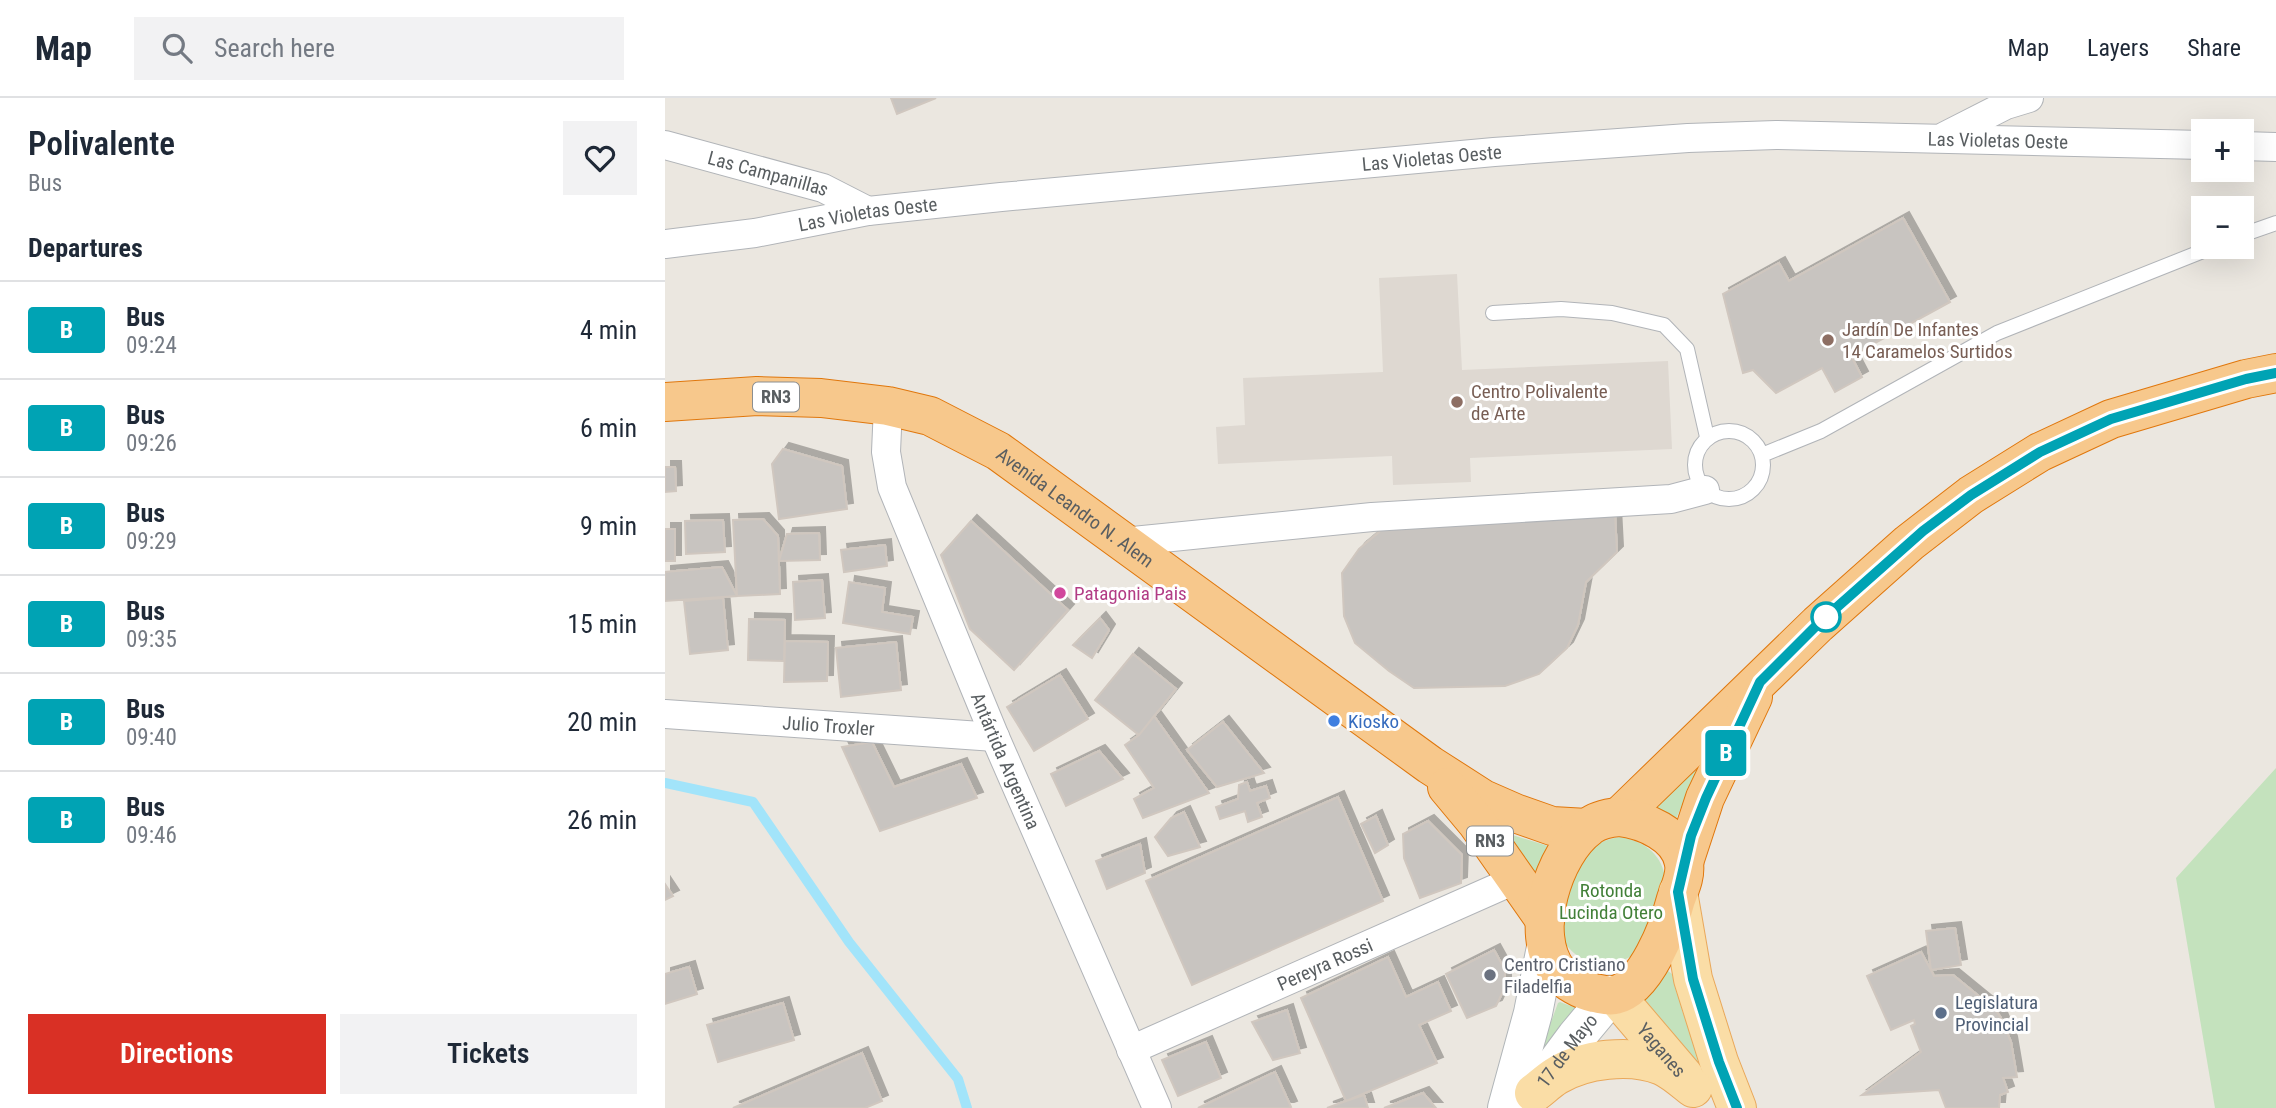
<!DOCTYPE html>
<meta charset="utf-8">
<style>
:root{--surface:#fff;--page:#f2f2f3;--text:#1f2937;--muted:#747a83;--line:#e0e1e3;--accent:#d93025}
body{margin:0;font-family:"Roboto Condensed",sans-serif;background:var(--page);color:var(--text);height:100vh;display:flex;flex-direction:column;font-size:26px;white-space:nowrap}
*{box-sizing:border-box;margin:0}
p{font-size:23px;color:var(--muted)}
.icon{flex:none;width:38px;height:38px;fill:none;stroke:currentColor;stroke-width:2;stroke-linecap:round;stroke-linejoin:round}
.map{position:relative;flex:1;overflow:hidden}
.panel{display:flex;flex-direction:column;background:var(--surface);width:665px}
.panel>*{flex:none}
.badge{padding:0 14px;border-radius:5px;font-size:24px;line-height:46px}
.tools{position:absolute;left:1526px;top:21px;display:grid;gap:14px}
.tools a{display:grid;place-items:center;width:63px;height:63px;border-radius:0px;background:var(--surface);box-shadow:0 7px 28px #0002;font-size:35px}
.map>.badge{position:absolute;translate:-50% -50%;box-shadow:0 0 0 4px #fff}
h2{padding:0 28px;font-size:26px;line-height:63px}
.round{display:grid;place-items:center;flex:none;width:74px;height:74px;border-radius:0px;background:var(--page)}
.head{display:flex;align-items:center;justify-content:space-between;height:119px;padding:0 28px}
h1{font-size:33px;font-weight:600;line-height:52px}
.button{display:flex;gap:14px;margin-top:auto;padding:14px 28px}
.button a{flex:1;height:80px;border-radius:0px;background:var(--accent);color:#fff;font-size:28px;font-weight:600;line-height:80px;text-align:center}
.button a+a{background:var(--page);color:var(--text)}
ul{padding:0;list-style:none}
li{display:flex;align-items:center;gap:21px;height:98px;padding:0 28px;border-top:2px solid var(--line)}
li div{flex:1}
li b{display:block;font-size:26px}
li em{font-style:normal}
li .badge{min-width:77px;font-weight:700;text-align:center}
header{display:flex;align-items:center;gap:42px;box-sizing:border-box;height:98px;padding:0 35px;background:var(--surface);border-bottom:2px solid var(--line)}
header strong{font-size:33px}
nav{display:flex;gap:38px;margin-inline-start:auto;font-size:24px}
.search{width:490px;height:63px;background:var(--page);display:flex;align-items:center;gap:18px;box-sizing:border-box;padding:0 24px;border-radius:0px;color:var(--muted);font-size:26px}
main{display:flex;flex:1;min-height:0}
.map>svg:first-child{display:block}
.education{fill:#ded8d1}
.green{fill:#c4e2bd}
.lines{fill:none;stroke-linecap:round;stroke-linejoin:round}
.stream{stroke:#a2e4fa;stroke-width:10}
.building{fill:#c8c4c0;stroke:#d0c7bf;stroke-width:2;filter:url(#shadow)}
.lane-casing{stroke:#b1b4b8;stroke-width:16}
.street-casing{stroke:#b1b4b8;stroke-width:30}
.secondary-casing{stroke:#b0b5b8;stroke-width:40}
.primary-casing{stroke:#e9a85b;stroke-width:40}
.highway-casing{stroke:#e0770c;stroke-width:40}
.lane{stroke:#fff;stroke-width:14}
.street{stroke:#fff;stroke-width:28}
.secondary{stroke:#fff;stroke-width:38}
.primary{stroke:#fadda6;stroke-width:38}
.highway{stroke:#f7c88c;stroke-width:38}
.line-casing{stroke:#fff;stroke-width:16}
.line{stroke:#00a3b4;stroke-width:10}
.education-dot{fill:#8d6e63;stroke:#fff;stroke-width:2.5}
.hotel-dot{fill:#d1479c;stroke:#fff;stroke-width:2.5}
.stop-dot{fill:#fff;stroke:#00a3b4;stroke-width:3.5}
.shop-dot{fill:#3f7fe0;stroke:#fff;stroke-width:2.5}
.worship-dot{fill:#6b7280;stroke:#fff;stroke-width:2.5}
.service-dot{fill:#5c6f8a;stroke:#fff;stroke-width:2.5}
.labels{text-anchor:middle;stroke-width:6;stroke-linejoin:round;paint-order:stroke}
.shield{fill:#fff;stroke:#8b8e90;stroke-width:2}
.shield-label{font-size:18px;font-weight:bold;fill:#595e61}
.street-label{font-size:19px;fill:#595e61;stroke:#fff}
.education-label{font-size:19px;fill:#785e54;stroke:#fff;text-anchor:start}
.hotel-label{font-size:19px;fill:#b23c85;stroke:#fff;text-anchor:start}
.shop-label{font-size:19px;fill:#366cbe;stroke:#fff;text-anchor:start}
.park-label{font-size:19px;fill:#428038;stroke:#fff}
.worship-label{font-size:19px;fill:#5b616d;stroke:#fff;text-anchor:start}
.service-label{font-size:19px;fill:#4e5e75;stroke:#fff;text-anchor:start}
</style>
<header>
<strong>Map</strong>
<div class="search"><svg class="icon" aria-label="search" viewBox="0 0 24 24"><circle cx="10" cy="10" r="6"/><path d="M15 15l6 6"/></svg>Search here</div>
<nav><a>Map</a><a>Layers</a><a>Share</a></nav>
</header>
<main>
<section class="panel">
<div class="head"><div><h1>Polivalente</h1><p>Bus</p></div><a class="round"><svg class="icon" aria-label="heart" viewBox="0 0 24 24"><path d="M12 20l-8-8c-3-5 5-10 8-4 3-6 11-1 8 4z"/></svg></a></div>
<h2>Departures</h2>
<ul>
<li><span class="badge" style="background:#00a3b4;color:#fff">B</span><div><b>Bus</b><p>09:24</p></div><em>4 min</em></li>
<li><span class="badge" style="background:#00a3b4;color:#fff">B</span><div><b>Bus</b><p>09:26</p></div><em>6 min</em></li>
<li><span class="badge" style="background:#00a3b4;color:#fff">B</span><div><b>Bus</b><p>09:29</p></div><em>9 min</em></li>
<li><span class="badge" style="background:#00a3b4;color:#fff">B</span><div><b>Bus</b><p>09:35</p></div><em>15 min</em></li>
<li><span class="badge" style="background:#00a3b4;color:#fff">B</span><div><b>Bus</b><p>09:40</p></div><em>20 min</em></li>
<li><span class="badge" style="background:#00a3b4;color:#fff">B</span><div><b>Bus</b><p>09:46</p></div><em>26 min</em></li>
</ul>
<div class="button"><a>Directions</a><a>Tickets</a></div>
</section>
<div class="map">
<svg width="1611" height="1010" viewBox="0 0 1611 1010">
<defs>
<filter id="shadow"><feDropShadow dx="6" dy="-6" stdDeviation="0" flood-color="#0004"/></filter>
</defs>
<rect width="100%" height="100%" fill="#ebe7e0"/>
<path class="education" d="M792,176L797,272L1003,263L1007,351L805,360L806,384L728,387L727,358L553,366L551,329L580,327L578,280L718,274L714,180Z"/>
<path class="green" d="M1062,631L1023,693L1011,721L988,713Z
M1611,670V1010H1550L1511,780Z
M835,730L844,736L883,748L870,783Z
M955,739C978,743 995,754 1000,778L973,854C943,876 899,866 893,825C892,817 898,807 900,799C910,767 917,745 955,739Z
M1002,872L1007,876L1018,915L1057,1010L1028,969L970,903Z
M895,904L911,910L858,1000L893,905Z"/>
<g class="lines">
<path class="stream" d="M0,685L88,704L184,844L293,981L302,1010"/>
</g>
<path class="building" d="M226,0H271L232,16Z
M1238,120L1285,204L1186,258L1197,279L1170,294L1157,270L1111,295L1088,272L1078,275L1058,196L1114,165L1124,183Z
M118,351L177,368L182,411L114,421L107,366Z
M0,369H10L11,393L0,394Z
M950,416L952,454L921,484L913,527L902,550L874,576L840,588L749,590L724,573L690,545L679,518L677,475L694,451L719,430Z
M98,421L113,438L115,496L72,498L68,422Z
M58,422L60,454L21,456L20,423Z
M306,423L403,512L349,572L305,531L276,457Z
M0,431H10V463H0Z
M154,435L155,462L114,463L122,436Z
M220,447L222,468L179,474L176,452Z
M57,469L72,498L0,503V474Z
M157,482L160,520L130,522L128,484Z
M184,484L220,490L217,514L248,519L245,536L178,525Z
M58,500L63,552L25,556L19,503Z
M435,520L444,532L427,560L408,547Z
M84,521L120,522L119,563L83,562Z
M120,543L163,544L162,583L119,584Z
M231,544L236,592L176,599L171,550Z
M468,556L511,591L474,637L430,602Z
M395,577L423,621L369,653L342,609Z
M489,618L544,695L478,720L469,701L489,690L460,647L474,637Z
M558,624L599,675L552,689L522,652Z
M207,644L229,689L296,666L312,700L215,733L177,649Z
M434,653L458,681L401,708L386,676Z
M582,684L585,693L601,688L605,700L592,705L597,719L583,724L580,713L555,721L551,709L573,701L574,687Z
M673,699L718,803L527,887L481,783Z
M519,714L535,749L503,758L490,739L506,720Z
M711,718L723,747L710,755L696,726Z
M763,723L797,757L796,785L755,800L739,760L738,736Z
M475,746L480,775L442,791L431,763Z
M0,786L8,798L0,802Z
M1290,830L1296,867L1266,872L1269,878L1288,877L1321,904H1325L1336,920L1346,944L1352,979L1338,980L1343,994L1335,997L1334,1010H1281L1274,992L1197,997L1256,954L1246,928L1250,926L1249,922L1226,932L1202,878L1256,854L1266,872L1261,833Z
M829,852L840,872V889L831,908L802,920L781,876Z
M723,859L741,899L773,884L786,913L754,927L772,965L681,1003L636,900Z
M24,869L32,896L0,906V876Z
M118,905L129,942L53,964L42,927Z
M622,912L635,955L608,962L587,924Z
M541,944L556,980L513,998L497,962Z
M197,955L217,1003L200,1010H68Z
M610,974L626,1009L623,1010H533Z
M758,995L771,1010H719Z
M699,997L703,1010H662L681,1003Z"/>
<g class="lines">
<defs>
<path id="lane" d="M1577,137L1611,125
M828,215L896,211L947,215L999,227L1022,251L1042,339
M1030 367a34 34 0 1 1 68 0a34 34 0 1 1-68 0Z
M1097,357L1156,333L1332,235L1548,149"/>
<g id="street">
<path d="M1280,38L1341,7L1364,0"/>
<path id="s1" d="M0,47L158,90L203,113"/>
<path d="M1577,48L1611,49"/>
<path id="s2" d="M0,146L90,135L203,113L336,99L829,54L1023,40L1111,37L1538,47"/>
<path id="s3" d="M223,308L221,354L227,389L330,639L492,1010"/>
<path d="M458,444L707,419L1006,401L1040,392"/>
<path id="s4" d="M0,616L330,639"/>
<path id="s5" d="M466,952L852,781"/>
</g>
<g id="secondary">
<path id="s6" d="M871,993L911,939L946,897"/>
<path d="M842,1010L868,915L881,849"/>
</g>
<g id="primary">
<path d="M1013,794L1028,881L1054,964L1072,1010"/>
<path id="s7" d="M950,897L1019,978"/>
<path d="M869,995C876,990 883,983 891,978C918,961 966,955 997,968C1008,973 1018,982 1028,990"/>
</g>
<g id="highway">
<path id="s8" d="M0,304L92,298L156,300L223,308L265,318L333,353L765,667L818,701L850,715L887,728L922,730"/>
<path d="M782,689L812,725L880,822"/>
<path d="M954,719L1153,526L1244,445L1306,397L1375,354L1446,321L1581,281L1611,275"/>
<path d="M954,719C979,722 1014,736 1019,765C1021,778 1015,790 1011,801C1004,828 981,890 950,897C944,899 936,896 929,895C916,892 902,884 893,874C863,836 888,755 924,729C932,722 943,720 954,719Z"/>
<path d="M1019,764L1040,700L1088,599"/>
</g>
</defs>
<use href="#lane" class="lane-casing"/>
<use href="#street" class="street-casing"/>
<use href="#secondary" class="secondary-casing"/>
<use href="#primary" class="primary-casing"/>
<use href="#highway" class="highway-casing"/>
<use href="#lane" class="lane"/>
<use href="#street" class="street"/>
<use href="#secondary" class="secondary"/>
<use href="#primary" class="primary"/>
<use href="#highway" class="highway"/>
</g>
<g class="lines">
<defs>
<path id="line" d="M1072,1010L1054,964L1028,881L1013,794L1026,738L1041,700L1095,584L1153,526L1258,433L1306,397L1375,354L1446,321L1581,281L1611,275"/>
</defs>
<use href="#line" class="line-casing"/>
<use href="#line" class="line"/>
</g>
<g class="education-dot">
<circle cx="1163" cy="242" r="7"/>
<circle cx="792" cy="304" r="7"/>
</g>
<circle class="hotel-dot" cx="395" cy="495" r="7"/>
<circle class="stop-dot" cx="1161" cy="519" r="14"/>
<circle class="shop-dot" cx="669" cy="623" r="7"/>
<circle class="worship-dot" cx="825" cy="877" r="7"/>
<circle class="service-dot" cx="1276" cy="915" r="7"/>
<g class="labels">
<g class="shield">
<rect x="88" y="284.5" width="46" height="29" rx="5"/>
<rect x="802" y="728.5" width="46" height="29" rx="5"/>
</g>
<g class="shield-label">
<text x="111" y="305">RN3</text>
<text x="825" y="749">RN3</text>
</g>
<g class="street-label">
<text dy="7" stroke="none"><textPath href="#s2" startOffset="1339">Las Violetas Oeste</textPath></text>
<text dy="7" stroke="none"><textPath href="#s2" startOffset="772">Las Violetas Oeste</textPath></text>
<text dy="7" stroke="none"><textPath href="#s1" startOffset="107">Las Campanillas</textPath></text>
<text dy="7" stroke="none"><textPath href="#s2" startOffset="205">Las Violetas Oeste</textPath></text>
<text dy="7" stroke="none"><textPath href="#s8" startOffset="439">Avenida Leandro N. Alem</textPath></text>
<text dy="7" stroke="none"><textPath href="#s4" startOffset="164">Julio Troxler</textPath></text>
<text dy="7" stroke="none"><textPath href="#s3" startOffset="378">Antártida Argentina</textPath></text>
<text dy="7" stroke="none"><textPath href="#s5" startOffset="212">Pereyra Rossi</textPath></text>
<text dy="7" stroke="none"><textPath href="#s7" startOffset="72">Yaganes</textPath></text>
<text dy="7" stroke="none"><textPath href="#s6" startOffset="51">17 de Mayo</textPath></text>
</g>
<g class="education-label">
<text x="1177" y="238">Jardín De Infantes<tspan x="1177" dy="22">14 Caramelos Surtidos</tspan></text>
<text x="806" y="300">Centro Polivalente<tspan x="806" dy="22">de Arte</tspan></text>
</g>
<g class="hotel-label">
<text x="409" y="502">Patagonia Pais</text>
</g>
<g class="shop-label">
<text x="683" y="630">Kiosko</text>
</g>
<g class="park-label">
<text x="946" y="799">Rotonda<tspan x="946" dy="22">Lucinda Otero</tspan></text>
</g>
<g class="worship-label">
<text x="839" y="873">Centro Cristiano<tspan x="839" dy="22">Filadelfia</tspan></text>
</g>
<g class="service-label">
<text x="1290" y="911">Legislatura<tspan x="1290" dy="22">Provincial</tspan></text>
</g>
</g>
</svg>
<div class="tools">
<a>+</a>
<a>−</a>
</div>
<b class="badge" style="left:1061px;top:655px;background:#00a3b4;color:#fff">B</b>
</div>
</main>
